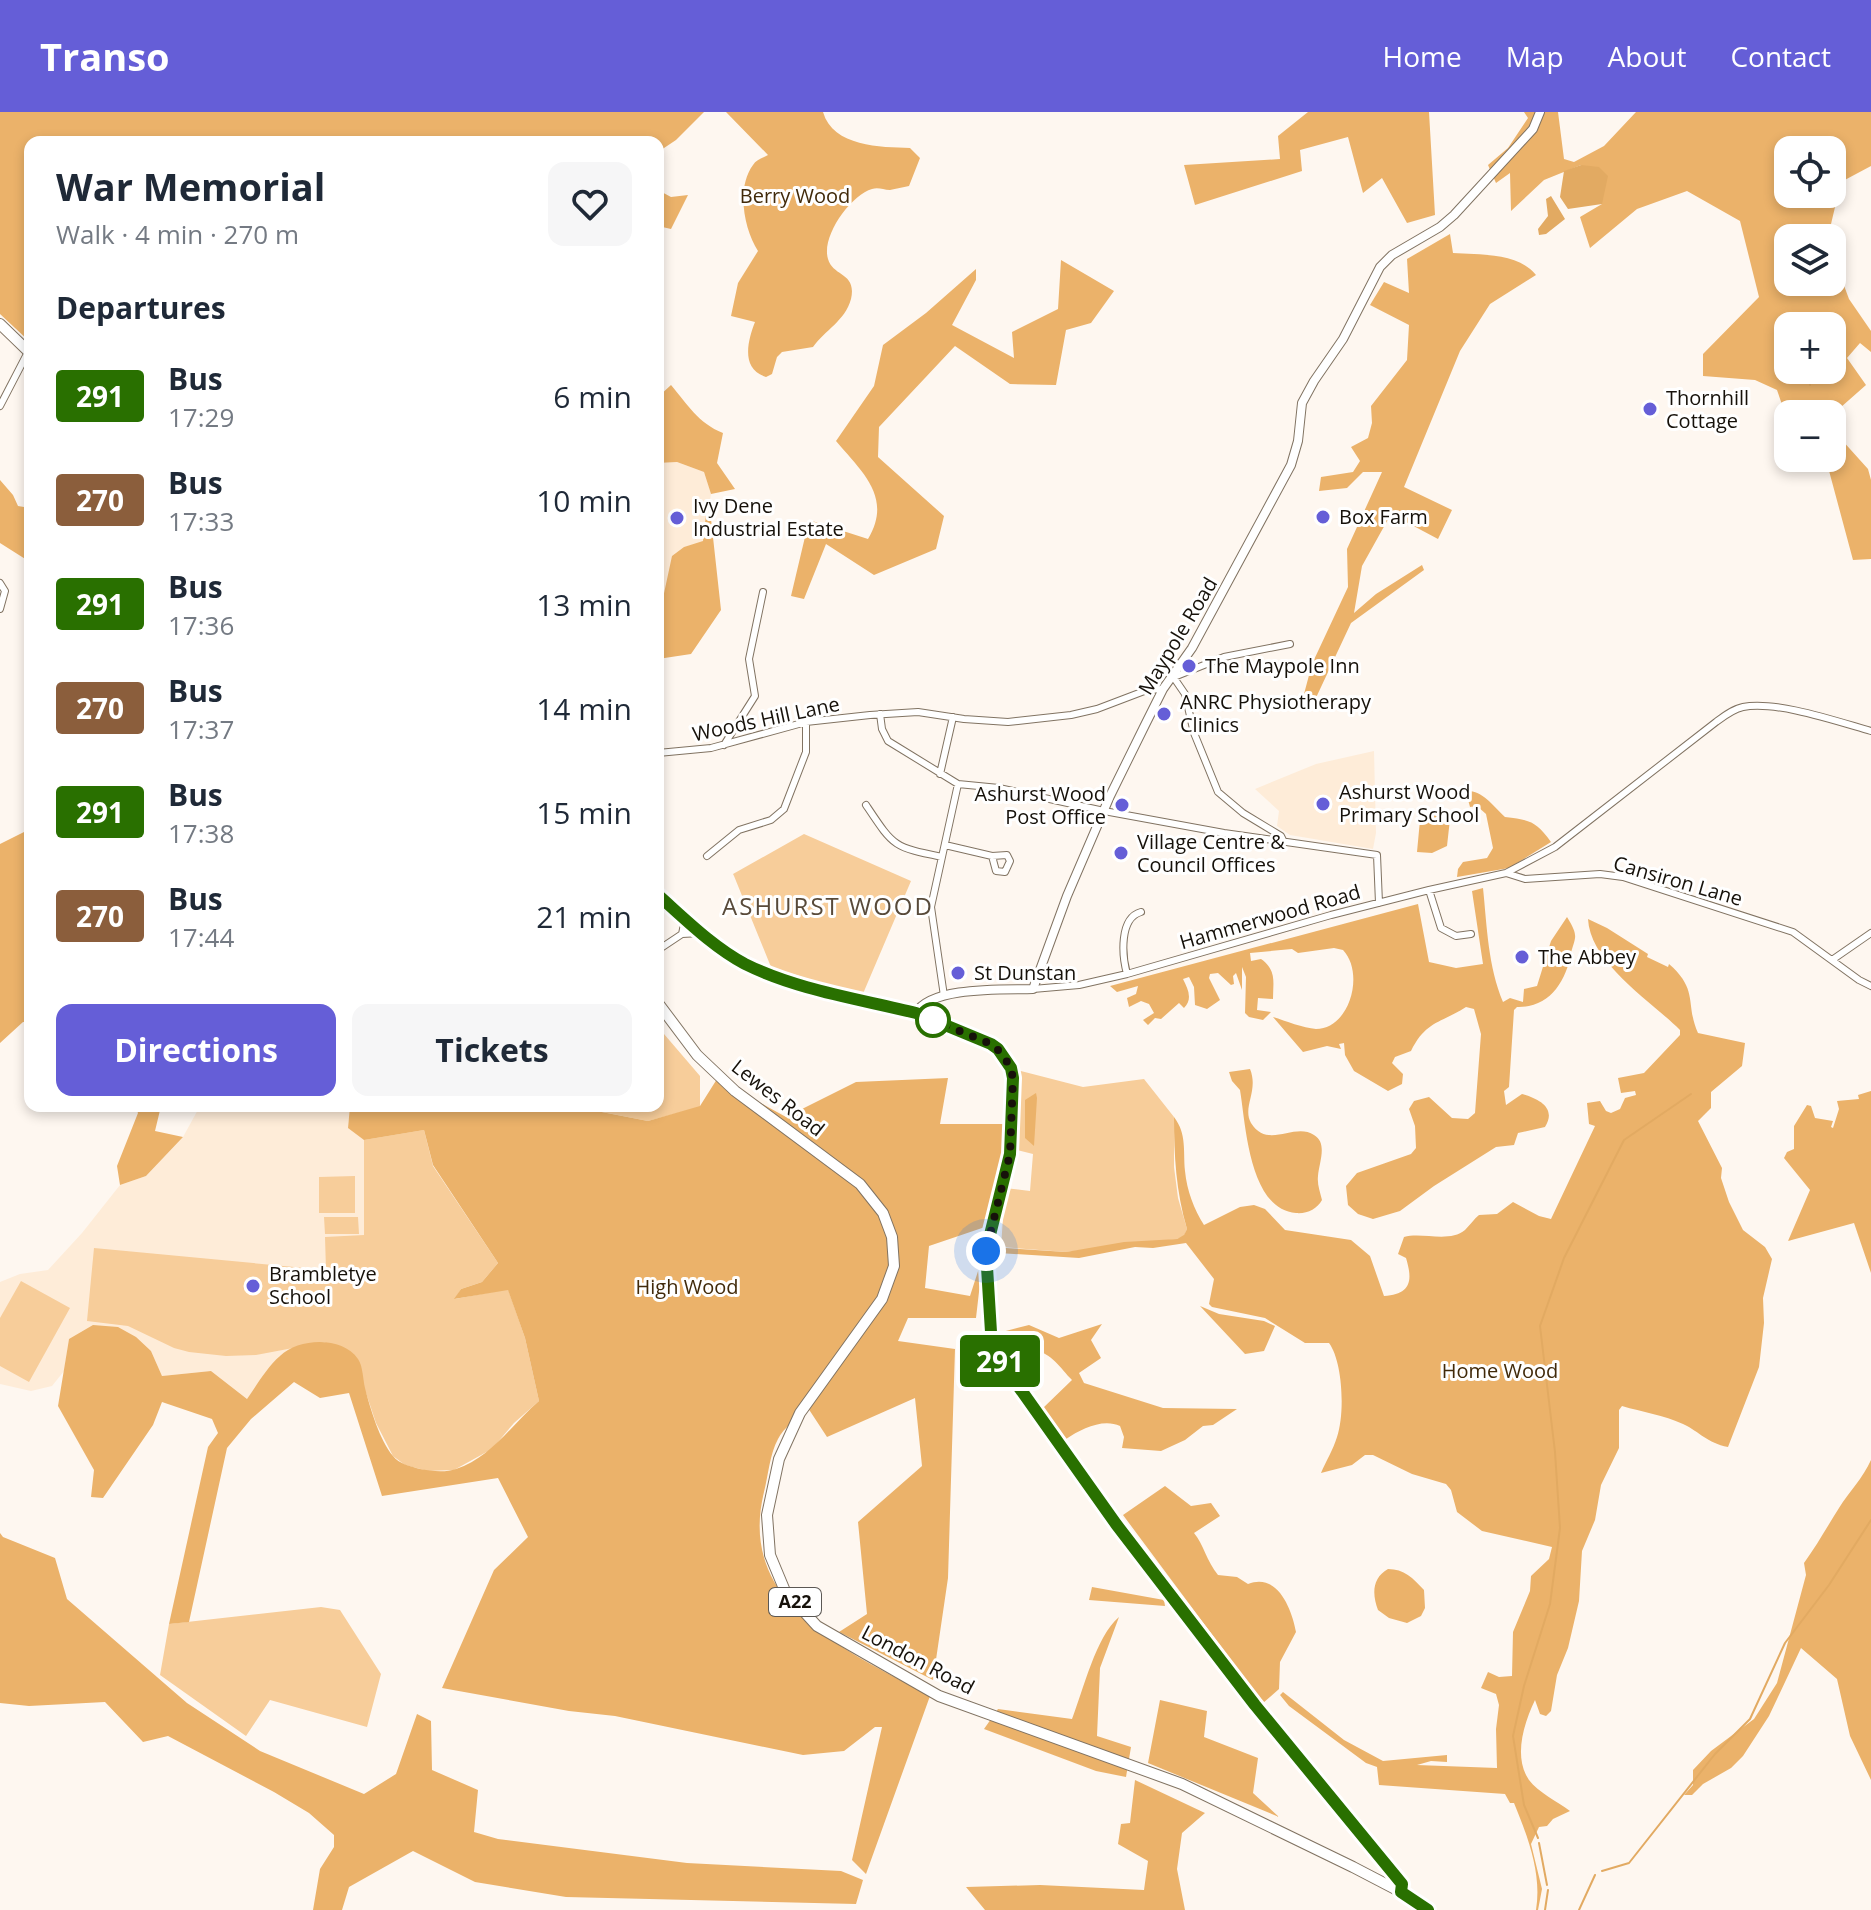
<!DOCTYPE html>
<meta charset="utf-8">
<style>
:root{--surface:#fff;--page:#f6f6f7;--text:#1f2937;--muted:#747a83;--accent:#655ed7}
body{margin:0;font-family:"Open Sans",sans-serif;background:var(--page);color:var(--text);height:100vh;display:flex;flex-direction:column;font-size:30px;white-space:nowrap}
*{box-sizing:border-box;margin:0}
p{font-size:26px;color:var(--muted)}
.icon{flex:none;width:44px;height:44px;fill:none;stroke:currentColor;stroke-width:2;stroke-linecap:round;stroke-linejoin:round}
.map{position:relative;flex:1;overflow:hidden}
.side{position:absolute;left:24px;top:24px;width:640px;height:976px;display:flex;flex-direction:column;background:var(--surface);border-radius:16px;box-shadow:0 4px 12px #0003}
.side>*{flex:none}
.badge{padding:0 16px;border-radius:6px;font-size:28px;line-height:52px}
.buttons{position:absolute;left:1774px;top:24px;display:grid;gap:16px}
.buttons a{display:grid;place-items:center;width:72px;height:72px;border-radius:16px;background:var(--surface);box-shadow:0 4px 12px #0003;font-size:40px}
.you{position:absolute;width:40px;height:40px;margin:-20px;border:6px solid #fff;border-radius:50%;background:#1a73e8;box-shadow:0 0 0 12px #1a73e833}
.map>.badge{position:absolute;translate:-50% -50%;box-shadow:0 0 0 4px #fff}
h2{padding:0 32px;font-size:30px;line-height:72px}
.round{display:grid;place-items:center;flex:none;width:84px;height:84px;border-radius:16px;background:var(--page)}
.headline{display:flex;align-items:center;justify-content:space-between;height:136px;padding:0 32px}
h1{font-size:38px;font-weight:700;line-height:60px}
.action{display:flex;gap:16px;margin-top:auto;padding:16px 32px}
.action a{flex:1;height:92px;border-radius:16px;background:var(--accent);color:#fff;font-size:32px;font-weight:700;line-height:92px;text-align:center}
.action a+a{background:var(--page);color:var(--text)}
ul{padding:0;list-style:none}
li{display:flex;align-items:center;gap:24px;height:104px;padding:0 32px}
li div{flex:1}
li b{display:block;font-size:30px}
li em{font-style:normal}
li .badge{min-width:88px;font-weight:700;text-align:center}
header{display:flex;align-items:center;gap:48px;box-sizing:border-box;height:112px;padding:0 40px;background:var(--accent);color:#fff}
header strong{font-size:38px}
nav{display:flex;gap:44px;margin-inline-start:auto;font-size:28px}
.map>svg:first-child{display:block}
.built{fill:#feecd8}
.green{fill:#f7cd9a}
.forest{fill:#ebb26a;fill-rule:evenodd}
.water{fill:#e2aa62}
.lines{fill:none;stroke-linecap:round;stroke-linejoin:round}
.stream{stroke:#e2aa62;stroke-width:2}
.minor-casing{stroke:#817362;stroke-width:8}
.tertiary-casing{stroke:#817362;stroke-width:10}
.trunk-casing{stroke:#817362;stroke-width:12}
.minor{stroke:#fff;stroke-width:6}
.tertiary{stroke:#fff;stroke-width:8}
.trunk{stroke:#fff;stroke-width:10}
.line-casing{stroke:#fff;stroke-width:18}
.line{stroke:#297000;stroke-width:12}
.walk{stroke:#16110a;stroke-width:8;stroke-dasharray:0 14.4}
.poi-dot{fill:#655ed7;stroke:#fff;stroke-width:3}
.stop-dot{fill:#fff;stroke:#297000;stroke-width:4}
.labels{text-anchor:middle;stroke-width:6;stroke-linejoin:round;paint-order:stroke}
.shield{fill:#fff;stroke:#5c5854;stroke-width:2}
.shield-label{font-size:18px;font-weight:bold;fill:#16110a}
.park-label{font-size:20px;fill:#412a0a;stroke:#fff}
.poi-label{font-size:20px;fill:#16110a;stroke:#fff;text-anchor:start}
.street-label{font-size:20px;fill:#16110a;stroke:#fff}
.quarter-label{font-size:24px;letter-spacing:2px;fill:#584a3a;stroke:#fff}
</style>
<header>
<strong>Transo</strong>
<nav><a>Home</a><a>Map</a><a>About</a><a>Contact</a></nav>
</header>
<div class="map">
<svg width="1871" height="1798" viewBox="0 0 1871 1798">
<rect width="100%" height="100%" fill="#fef7f0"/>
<path class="built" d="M677,350L704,360L711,382L703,430L684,435L668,473L660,501L658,351Z
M1374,639L1376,721L1373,737L1290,723L1277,714L1279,699L1255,677L1316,652Z
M200,994H350L348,1016L424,1018L366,1281L280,1244L247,1287L211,1259L162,1264L151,1239L69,1227L64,1259L52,1274L31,1279L0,1272V1170L20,1162L48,1158L82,1121L120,1073L146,1064L183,1025Z"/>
<path class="green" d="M804,722L911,769L862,884L771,855L734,764L733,762Z
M658,915L700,964V995L648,1009L571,994H658Z
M1017,958L1083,975L1144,967L1174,1005V1055L1178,1086L1187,1117L1184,1124L1177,1127L1066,1140L1001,1135L1005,1076L1030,1079L1033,1042L1013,1037L1014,985L1019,981Z
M424,1018L433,1054L498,1151L482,1170L461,1177L455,1187L508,1177L525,1226L539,1289L514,1311L492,1337L454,1358L428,1359L405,1353L393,1344L376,1311L366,1281L325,1230L256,1243L226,1244L189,1240L174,1236L128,1214L87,1209L94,1136L326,1158L325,1125L364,1123V1028Z
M355,1064V1101H319V1065Z
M324,1105H358L359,1122H325Z
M21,1169L70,1196L29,1270L0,1254V1206Z
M321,1495L340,1498L381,1562L367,1615L270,1588L246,1624L160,1563L169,1512Z"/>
<path class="forest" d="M0,0H704L676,28L658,40V30H30V230L0,202Z
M726,0H823C833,35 881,35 910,36L920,46L909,74C903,75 896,77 890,78C883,78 879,75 872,77C851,83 821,124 828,147C833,165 857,160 851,187C845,209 825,218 813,235L782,240L777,245L772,262L766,265C740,257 748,228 755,210L731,204L738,171L758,139C744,117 736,76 753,53C756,48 763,46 768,43Z
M1308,0H1429L1435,103L1407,111L1382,66L1363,81L1348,25L1300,38L1302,59L1195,93L1184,53L1280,47L1278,24Z
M1524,0H1558L1564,47L1574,50L1604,34L1636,0H1871V54L1841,70L1831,112L1836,152L1849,187L1871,219V240L1860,231L1847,246L1866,273L1832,303L1788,302V310L1777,278L1755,268L1703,264V242L1759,185L1740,109L1687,79L1637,97L1590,136L1580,105L1602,92L1581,53L1544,68L1511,99L1510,61L1496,71L1488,53L1508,36L1528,6ZM1788,38H1832V82H1788ZM1788,126H1832V170H1788ZM1788,214H1832V258H1788Z
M658,78L671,85L688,83L671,117L658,114Z
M1450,122L1453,141C1479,143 1518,140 1536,163L1490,192L1460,239L1404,375L1452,398L1438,427L1391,402L1362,454L1354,501L1376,482L1422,453L1424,458L1351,511L1314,590L1304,582L1312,552L1348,475L1347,437L1382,360H1363L1347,376L1319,379L1321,365L1353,360L1360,349L1351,335L1368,326L1372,311L1371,294L1407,248L1409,213L1370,193L1384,170L1409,181L1407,147Z
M1061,148L1114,179L1091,211L1066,218L1056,273L1010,272L955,234L879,315L878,345L944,404L936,437L874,463L826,432L804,487L791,484L809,408L868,427C893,385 862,360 836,329L874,274L883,233L926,201L976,157V168L952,213L1014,246L1012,220L1058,197Z
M671,273C688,293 698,311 723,321L717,351L735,377L711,382L704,360L677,350L658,351V285Z
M1832,317L1868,357L1871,368V447L1853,448L1828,355L1815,346H1832Z
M0,368L13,383L18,394L30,396V450L0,431Z
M706,402L711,407L721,498L691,542L658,547V499L660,500L672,444L684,435L703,429Z
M1470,679C1485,681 1494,695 1505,705C1530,708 1536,709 1551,730L1509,756L1457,765L1458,757L1463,750L1487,746L1493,736L1486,702L1477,694L1470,695L1467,684Z
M1431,701L1450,707L1447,734L1432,741L1417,740L1420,708L1425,702Z
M30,717V910H23L0,931V732Z
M1483,776C1487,815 1488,854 1503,890L1510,886L1523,890L1524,877L1537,874L1551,829L1567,805C1570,810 1575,818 1575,823C1576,827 1572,836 1571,841C1566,870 1549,896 1517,895L1514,898L1509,975L1504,979L1506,993L1522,982C1539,987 1557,996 1545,1015L1518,1021L1514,1033L1496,1035L1434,1074L1400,1099L1373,1107L1358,1102L1348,1093L1346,1074L1357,1061L1411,1042L1416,1036L1415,1014L1409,997L1414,989L1429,985L1452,1006L1468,1007L1475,1001L1481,922L1474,897L1466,895C1439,912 1426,909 1411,939L1395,945L1392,951L1403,962L1402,972L1388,979L1354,959L1345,943L1344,931L1339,932L1341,937L1327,934L1303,940L1273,905C1286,909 1303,916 1316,917C1350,917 1365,861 1343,838L1334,836L1298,841L1292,837L1250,841L1251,849L1261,847C1277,858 1273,871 1273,887L1258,886L1257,898L1271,900L1263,908L1249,905L1245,901L1246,865L1242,855V878L1236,861L1233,864L1234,872L1231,873L1218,861L1210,862L1209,866L1220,888L1207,897L1195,893L1194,875L1189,865L1183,867C1188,877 1193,887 1184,896L1179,891L1161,907L1155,906L1148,913L1143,908L1154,901L1149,892L1141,889L1129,895L1127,886L1136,882L1138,874L1117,880L1110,874L1418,792L1429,850L1456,856L1483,852L1472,779Z
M1588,807L1607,816L1648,842L1647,845L1668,855L1669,852C1699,878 1685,892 1698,921L1745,931L1742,954L1711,980V996L1698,1009L1722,1056L1721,1066L1729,1090L1743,1118L1765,1135L1772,1147L1763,1186L1764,1211L1759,1255L1728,1335C1707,1331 1700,1320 1683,1312C1664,1303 1642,1300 1622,1294L1619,1298V1336L1601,1373L1595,1408L1582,1439L1579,1489L1568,1536L1557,1563L1551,1599L1546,1604L1540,1602L1535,1588C1524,1611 1513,1645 1529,1668C1538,1680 1558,1690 1570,1699L1553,1707L1547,1714L1539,1715L1531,1732L1542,1777L1538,1798H1536C1542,1762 1528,1725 1514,1691H1510L1505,1682L1379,1673L1377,1655L1366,1651L1289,1594L1280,1583L1283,1580L1344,1628L1383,1649L1447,1643V1650L1431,1649L1417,1653L1497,1656L1496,1617L1499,1593L1496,1582L1481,1576L1488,1560L1499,1565L1512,1564L1513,1520L1530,1479L1531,1464L1549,1447L1552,1435L1482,1419L1457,1400L1451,1378L1446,1372L1412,1362L1373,1343H1365L1352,1353L1321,1361C1326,1349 1333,1338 1337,1325C1345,1302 1343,1250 1329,1231H1305L1265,1206L1212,1195L1209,1192L1214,1167L1186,1131L1153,1136L1135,1135L1079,1146L998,1141L1000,1132L1001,1135L1006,1136L1066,1140L1124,1130L1177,1127L1184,1123L1187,1117C1176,1079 1174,1044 1174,1005C1187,1022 1183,1039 1185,1059C1187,1079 1194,1097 1204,1113L1240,1095L1254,1093L1265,1097L1285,1118L1351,1128L1370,1144L1384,1184C1411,1182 1413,1169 1406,1146L1398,1142L1404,1125C1422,1120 1450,1131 1465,1118C1470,1113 1474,1107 1479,1103L1497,1102L1513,1090L1539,1104L1551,1107L1595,1014L1589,1012L1587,991L1600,989L1606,999L1611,1001L1620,997L1625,986L1636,983L1635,979L1621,981L1618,966L1644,961L1680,923V918C1651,889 1590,851 1588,807Z
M1250,957C1259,979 1242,995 1251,1011C1268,1038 1294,1010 1314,1023C1328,1031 1319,1051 1318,1064C1317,1072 1320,1080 1322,1088C1317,1097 1307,1102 1296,1101C1249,1097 1246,1014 1240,978L1232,969L1229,960Z
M948,966L940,1012H1006L1002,1060L985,1115L929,1134L925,1176L970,1184L980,1153L982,1154L976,1206H908L898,1229L955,1237L948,1466L933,1568L839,1520L867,1502L858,1410L922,1354L915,1286L827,1325L808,1296C799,1305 783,1316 778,1327C770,1341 768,1364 764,1380C736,1494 849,1539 930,1584L866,1762L852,1748L882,1615H875L844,1639L803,1643L615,1604L569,1599L442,1576L494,1458L528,1425L498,1366L382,1384L349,1281L320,1286L294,1270L251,1307L227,1336L189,1510L169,1512L208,1335L218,1321L212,1307L162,1290L153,1313L103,1386L91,1385L94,1358L58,1294L69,1227L93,1213L118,1215L136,1225L151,1239L162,1264L211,1259L247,1287C257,1273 267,1255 280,1244C299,1226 342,1224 358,1247C363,1254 363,1268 365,1276C370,1296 380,1329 393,1344C399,1352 410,1354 420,1357C430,1359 445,1361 456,1357C491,1346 512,1312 539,1289L525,1226L508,1178L454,1187L461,1177L482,1170L498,1151L433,1053L424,1018L364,1028L348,1016L350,994H571L648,1009L700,994L717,967L786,1005L856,970Z
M1871,979V1161L1854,1111L1788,1129L1810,1078L1784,1046L1787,1040L1794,1037V1014L1807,993L1811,994L1815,1006L1833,1009L1831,1015L1833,1016L1839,997L1837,989L1859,987L1858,983Z
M1036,981L1037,986L1034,1034L1025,1026V988Z
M135,994H161L155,1019L183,1025L146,1064L120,1073L117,1054L138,1001Z
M1200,1194L1219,1202L1264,1209L1275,1214L1264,1239L1245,1242Z
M1102,1212L1091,1228L1101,1246L1079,1261L1084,1271L1163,1296L1237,1297L1213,1313L1203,1314L1185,1328L1161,1339L1122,1336L1124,1325L1120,1314C1103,1306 1081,1317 1066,1327L1043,1296L1072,1268C1061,1257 1051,1240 1035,1239L1028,1233L1014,1235L1006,1233L1002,1220L1029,1213L1059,1226Z
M1871,1348V1668L1850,1624L1837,1567L1801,1536L1769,1604L1743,1644L1731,1656L1703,1672L1692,1683H1684L1693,1673V1658L1711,1639L1754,1607L1777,1571L1806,1463L1804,1451C1817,1433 1827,1415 1839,1396C1849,1380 1863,1366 1871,1348Z
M1165,1374L1191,1394L1211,1391L1220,1404L1194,1421C1203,1431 1207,1450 1218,1463L1237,1465L1248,1472C1278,1460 1292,1498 1296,1520L1280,1550L1279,1577L1263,1591L1123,1403Z
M0,1421L3,1425L55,1446L67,1487L187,1591L260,1639L364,1682L396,1662L417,1602L431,1609L432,1658L478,1678L474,1720L498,1727L687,1751L841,1759L863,1768L856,1792L566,1785L475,1770L413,1739L349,1775L342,1798H313L320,1757L334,1735V1723L309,1701L274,1680L168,1624L143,1630L105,1590L29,1594L0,1591Z
M1388,1457C1404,1457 1413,1466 1424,1478L1425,1496L1421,1504L1407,1511L1389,1506L1378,1498C1372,1482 1372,1466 1388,1457Z
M1092,1475L1164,1488L1165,1494L1089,1488Z
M1119,1505L1100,1556L1097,1624L1131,1635L1126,1665L1096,1659L984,1617L998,1597L1072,1607C1083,1579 1096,1524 1119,1505Z
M1160,1588L1207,1599L1204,1625L1258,1646L1253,1681L1279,1705L1148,1651Z
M1135,1668L1205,1701L1182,1721L1177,1757L1185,1798H985L966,1775L1040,1773L1144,1778L1148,1749L1118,1732L1121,1712L1130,1711Z"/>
<path class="water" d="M1581,53L1599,55L1608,64L1602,92L1568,97L1560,85L1564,59Z
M1551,84L1565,107L1546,122L1539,123L1538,117L1548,104L1546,87Z"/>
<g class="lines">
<path class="stream" d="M1810,258V273
M1538,1726L1524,1693L1513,1624L1524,1574L1550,1492L1560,1416L1555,1340L1540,1214L1564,1146L1624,1028L1691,982
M1539,1731L1547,1773
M1602,1759L1629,1751L1715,1642L1750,1607L1785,1531L1829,1473L1871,1408
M1545,1798L1548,1778
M1579,1798L1595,1763"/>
<defs>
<path id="minor" d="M0,294L28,240
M0,471L5,479L0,497
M1172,563L1185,582L1194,621L1218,680L1243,701L1281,724L1284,730
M1174,565L1224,545L1290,532
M880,602L882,617L888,629L958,672L999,676L1104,699L1224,721L1377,743L1379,791
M724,633L755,584L749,547L763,480
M658,641L711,636L806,610L870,603L918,600L964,607L1008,610L1071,603L1097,597L1147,578L1163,577
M940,662L953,605
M866,693C894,735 893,735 942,745
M945,733L992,744L1007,743L1010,749L1005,760L996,759L992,744
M707,744L739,718L771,708L784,697L806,640V610
M1506,761L1525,767L1600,762L1623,765L1793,820L1859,868L1871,874
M1429,778L1441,816L1456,824L1471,822
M685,807L682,822L701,821
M658,838L682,822
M1832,848L1871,821
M1127,862C1122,844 1119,806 1141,800
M1033,877L1079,873L1127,862L1331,803L1429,778L1506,761L1555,735L1716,610C1724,604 1733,597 1743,595C1775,588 1839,610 1871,619
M944,884L931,795L958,672"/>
<path id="tertiary" d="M658,783L701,821L743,851L771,863L820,878L916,901L991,932L1007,949L1013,966L1010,1042L986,1139L991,1220L999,1247L1017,1275L1116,1412L1255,1593L1402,1772L1401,1780
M916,901C931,874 1004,878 1033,877L1067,784L1110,684L1145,613L1163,577L1192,536L1291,353L1298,329L1302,291L1314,269L1343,227L1380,155L1392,143L1440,115L1454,103L1533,17L1540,0"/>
<path id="trunk" d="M0,212L30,241
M658,891L697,943L735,979L860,1072L883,1101L892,1125L894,1154L882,1187L800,1301L779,1347L767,1403L770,1443L785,1479L817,1514L939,1584L1182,1672L1353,1755L1401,1780L1428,1798"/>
</defs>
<use href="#minor" class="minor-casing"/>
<use href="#tertiary" class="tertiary-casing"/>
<use href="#trunk" class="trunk-casing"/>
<use href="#minor" class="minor"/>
<use href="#tertiary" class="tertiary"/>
<use href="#trunk" class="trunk"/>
</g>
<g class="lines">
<defs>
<path id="line" d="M658,783C685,807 713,835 745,852C797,878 860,887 916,901L991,932L998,937L1011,956L1013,966L1010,1042L986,1139L991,1220L999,1247L1116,1412L1255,1593L1402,1772L1401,1780L1428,1798"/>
</defs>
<use href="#line" class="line-casing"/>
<use href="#line" class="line"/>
<path class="walk" d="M933,908L991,932C1003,941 1010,952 1013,966L1010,1042L986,1139"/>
</g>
<g class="poi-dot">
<circle cx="1650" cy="297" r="8"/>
<circle cx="1323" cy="405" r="8"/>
<circle cx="677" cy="406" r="8"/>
<circle cx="1189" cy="554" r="8"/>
<circle cx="1164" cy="602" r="8"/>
<circle cx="1323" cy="692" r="8"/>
<circle cx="1122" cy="693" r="8"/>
<circle cx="1121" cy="741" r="8"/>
<circle cx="1522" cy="845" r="8"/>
<circle cx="958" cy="861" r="8"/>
<circle cx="253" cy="1174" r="8"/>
</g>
<circle class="stop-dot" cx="933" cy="908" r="16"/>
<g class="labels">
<rect class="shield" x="769" y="1476" width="52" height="28" rx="6"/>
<g class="shield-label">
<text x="795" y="1496">A22</text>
</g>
<g class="park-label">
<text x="795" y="91">Berry Wood</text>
<text x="687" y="1182">High Wood</text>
<text x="1500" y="1266">Home Wood</text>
</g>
<g class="poi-label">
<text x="1666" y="293">Thornhill<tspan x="1666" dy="23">Cottage</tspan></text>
<text x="693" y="401">Ivy Dene<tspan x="693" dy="23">Industrial Estate</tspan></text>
<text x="1339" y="412">Box Farm</text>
<text x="1205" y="561">The Maypole Inn</text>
<text x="1180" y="597">ANRC Physiotherapy<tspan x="1180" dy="23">Clinics</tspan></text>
<text x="1339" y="687">Ashurst Wood<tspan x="1339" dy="23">Primary School</tspan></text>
<text x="1106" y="689" text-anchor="end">Ashurst Wood<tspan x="1106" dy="23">Post Office</tspan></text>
<text x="1137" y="737">Village Centre &amp;<tspan x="1137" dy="23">Council Offices</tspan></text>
<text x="1538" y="852">The Abbey</text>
<text x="974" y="868">St Dunstan</text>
<text x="269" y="1169">Brambletye<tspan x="269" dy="23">School</tspan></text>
</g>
<g class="street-label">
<text transform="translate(1178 524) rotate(-59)" y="7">Maypole Road</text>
<text transform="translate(766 607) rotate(-12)" y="7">Woods Hill Lane</text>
<text transform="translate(1678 769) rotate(16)" y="7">Cansiron Lane</text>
<text transform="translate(1270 805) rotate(-16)" y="7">Hammerwood Road</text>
<text transform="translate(778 986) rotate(38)" y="7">Lewes Road</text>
<text transform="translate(918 1548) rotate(28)" y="7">London Road</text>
</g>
<g class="quarter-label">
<text x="828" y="803">ASHURST WOOD</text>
</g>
</g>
</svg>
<div class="buttons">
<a><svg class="icon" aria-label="locate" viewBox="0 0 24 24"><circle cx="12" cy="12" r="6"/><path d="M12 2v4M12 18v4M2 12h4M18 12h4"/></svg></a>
<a><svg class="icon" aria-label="layers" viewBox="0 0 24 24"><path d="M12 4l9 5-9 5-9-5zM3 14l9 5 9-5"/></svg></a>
<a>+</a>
<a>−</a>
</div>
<div class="you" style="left:986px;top:1139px"></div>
<b class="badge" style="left:1000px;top:1249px;background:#297000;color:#fff">291</b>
<section class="side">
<div class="headline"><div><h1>War Memorial</h1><p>Walk · 4 min · 270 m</p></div><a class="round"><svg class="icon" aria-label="heart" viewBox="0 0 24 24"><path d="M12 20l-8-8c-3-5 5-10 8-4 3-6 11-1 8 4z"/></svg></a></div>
<h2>Departures</h2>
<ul>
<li><span class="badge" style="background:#297000;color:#fff">291</span><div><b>Bus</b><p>17:29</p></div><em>6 min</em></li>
<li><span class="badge" style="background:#8b5e3c;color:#fff">270</span><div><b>Bus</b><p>17:33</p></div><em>10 min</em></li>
<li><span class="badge" style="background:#297000;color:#fff">291</span><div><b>Bus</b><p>17:36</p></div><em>13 min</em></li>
<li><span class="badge" style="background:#8b5e3c;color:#fff">270</span><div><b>Bus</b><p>17:37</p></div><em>14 min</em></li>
<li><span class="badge" style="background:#297000;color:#fff">291</span><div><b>Bus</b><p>17:38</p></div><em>15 min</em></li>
<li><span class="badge" style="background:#8b5e3c;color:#fff">270</span><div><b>Bus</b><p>17:44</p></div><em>21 min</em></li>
</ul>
<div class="action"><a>Directions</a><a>Tickets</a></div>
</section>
</div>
